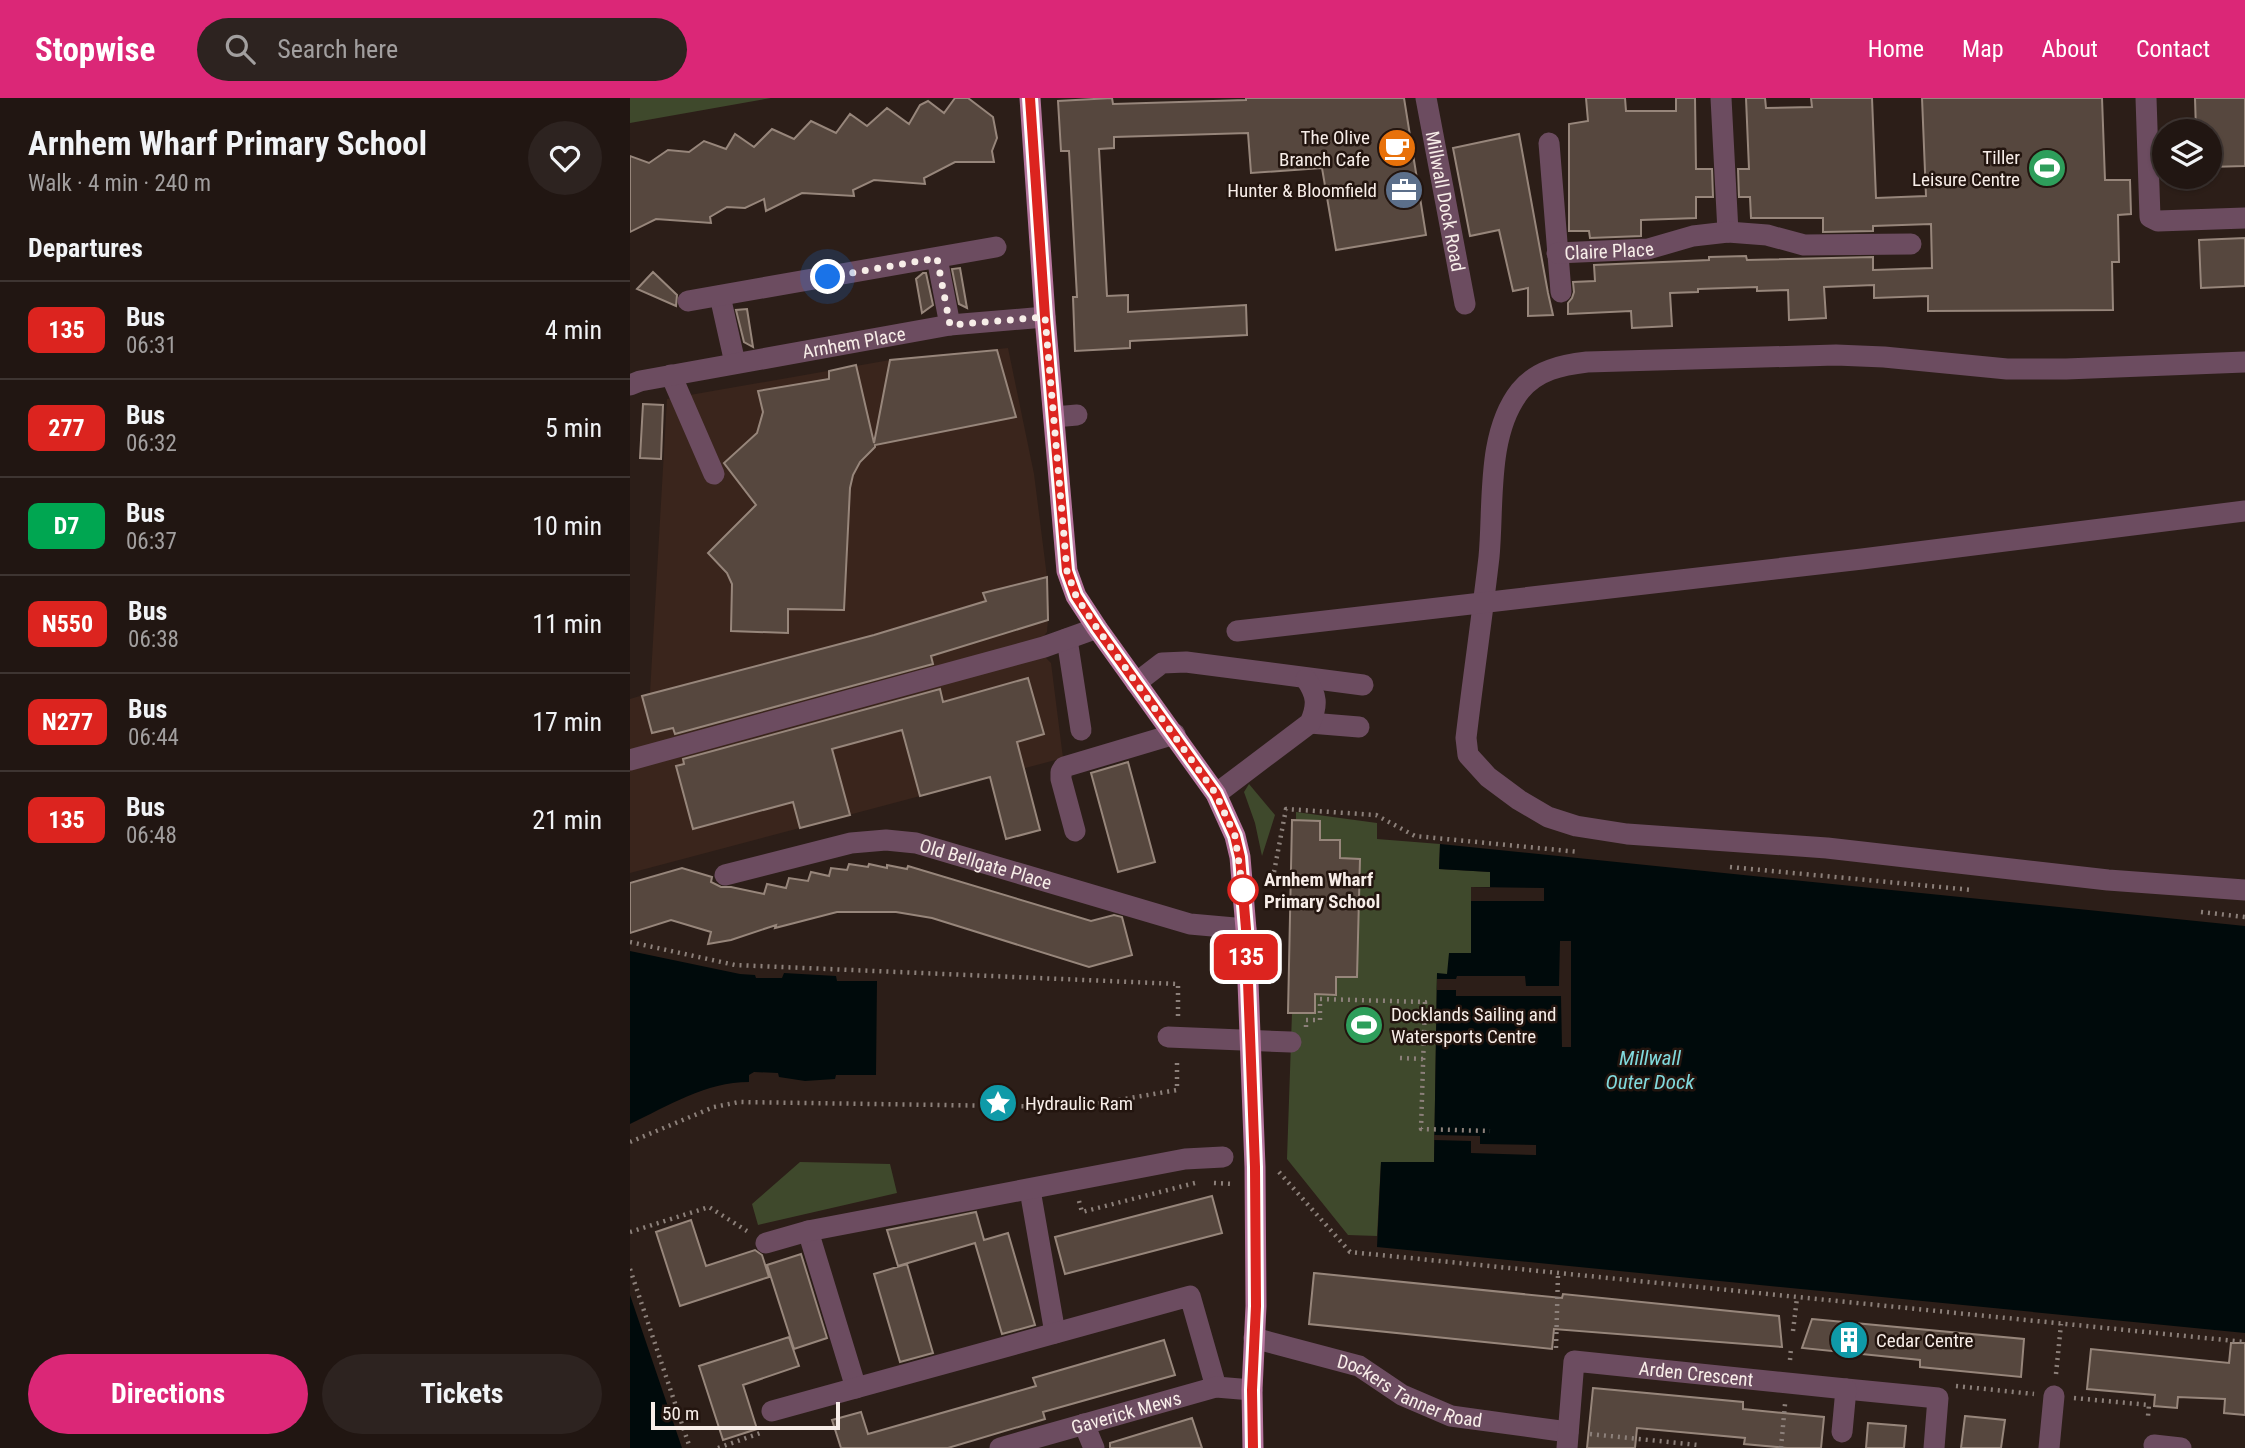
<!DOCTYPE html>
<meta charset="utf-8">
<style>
:root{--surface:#211612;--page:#2d2320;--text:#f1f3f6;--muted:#a29f9f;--line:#3e3532;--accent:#db2777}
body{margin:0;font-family:"Roboto Condensed",sans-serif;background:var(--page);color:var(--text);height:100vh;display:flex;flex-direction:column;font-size:26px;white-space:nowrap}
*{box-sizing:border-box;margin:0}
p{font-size:23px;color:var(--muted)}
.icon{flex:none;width:38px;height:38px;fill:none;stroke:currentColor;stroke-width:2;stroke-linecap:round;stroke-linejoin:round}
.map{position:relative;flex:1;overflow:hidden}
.details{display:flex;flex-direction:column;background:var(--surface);width:630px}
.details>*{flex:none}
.badge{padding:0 14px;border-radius:10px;font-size:24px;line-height:46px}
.tools{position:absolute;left:1522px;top:21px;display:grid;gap:14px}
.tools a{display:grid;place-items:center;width:70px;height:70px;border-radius:50%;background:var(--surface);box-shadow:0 2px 5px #0004,0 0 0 2px var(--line);font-size:35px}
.scale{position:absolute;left:21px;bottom:18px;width:189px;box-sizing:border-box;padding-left:7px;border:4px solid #f7ede8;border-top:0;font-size:19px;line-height:24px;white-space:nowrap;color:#f7ede8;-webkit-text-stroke:5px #23150f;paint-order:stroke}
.you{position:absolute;width:35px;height:35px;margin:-18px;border:5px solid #fff;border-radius:50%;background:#1a73e8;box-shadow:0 0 0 10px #1a73e833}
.map>.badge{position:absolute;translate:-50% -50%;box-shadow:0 0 0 4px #fff}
h2{padding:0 28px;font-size:26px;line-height:63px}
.round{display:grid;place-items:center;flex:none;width:74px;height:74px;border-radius:37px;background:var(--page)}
.summary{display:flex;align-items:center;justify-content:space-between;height:119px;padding:0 28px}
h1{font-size:33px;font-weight:700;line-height:52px}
.button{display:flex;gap:14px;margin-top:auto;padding:14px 28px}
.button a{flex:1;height:80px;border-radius:42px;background:var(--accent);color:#fff;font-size:28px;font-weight:700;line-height:80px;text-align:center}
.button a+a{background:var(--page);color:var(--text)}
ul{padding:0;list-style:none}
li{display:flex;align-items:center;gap:21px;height:98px;padding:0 28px;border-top:2px solid var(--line)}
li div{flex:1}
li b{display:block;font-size:26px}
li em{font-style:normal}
li .badge{min-width:77px;font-weight:700;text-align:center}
header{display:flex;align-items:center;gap:42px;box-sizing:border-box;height:98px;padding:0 35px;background:var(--accent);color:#fff}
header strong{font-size:33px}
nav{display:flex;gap:38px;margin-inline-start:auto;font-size:24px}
.search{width:490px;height:63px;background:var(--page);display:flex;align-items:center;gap:18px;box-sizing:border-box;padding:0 24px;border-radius:38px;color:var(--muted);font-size:26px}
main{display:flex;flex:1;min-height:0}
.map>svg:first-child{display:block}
.built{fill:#3a251c}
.green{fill:#3f492c}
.water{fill:#000a0b}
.pier{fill:#2c1e18}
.building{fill:#56473e;stroke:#97867b;stroke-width:2}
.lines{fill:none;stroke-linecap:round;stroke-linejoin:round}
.path{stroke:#8c807a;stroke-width:4.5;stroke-dasharray:2 5;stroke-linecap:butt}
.minor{stroke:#6c4c60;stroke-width:21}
.major{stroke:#b6759e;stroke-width:21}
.line-casing{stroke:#fff;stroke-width:16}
.line{stroke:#dc241f;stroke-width:10}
.walk{stroke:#f7ede8;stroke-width:7;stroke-dasharray:0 12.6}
.stop-dot{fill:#fff;stroke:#dc241f;stroke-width:3.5}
.labels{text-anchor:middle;stroke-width:5;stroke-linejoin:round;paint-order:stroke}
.poi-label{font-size:19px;fill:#f7ede8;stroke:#23150f;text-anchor:end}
.street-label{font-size:19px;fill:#f7ede8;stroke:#23150f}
.stop-label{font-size:19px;font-weight:bold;fill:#f7ede8;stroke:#23150f;text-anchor:start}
.water-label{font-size:21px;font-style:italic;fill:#81dadd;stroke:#23150f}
</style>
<header>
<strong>Stopwise</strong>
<div class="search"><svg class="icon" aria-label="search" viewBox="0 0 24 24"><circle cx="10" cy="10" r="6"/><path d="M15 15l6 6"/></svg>Search here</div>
<nav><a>Home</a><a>Map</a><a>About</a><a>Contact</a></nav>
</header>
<main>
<section class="details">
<div class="summary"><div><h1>Arnhem Wharf Primary School</h1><p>Walk · 4 min · 240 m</p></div><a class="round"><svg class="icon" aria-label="heart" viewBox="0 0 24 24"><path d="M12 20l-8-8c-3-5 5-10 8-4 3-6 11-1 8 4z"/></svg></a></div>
<h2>Departures</h2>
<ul>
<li><span class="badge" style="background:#dc241f;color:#fff">135</span><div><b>Bus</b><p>06:31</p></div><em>4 min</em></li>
<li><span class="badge" style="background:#dc241f;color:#fff">277</span><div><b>Bus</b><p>06:32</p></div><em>5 min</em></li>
<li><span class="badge" style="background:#00a651;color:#fff">D7</span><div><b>Bus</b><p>06:37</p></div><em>10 min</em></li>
<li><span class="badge" style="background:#dc241f;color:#fff">N550</span><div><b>Bus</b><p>06:38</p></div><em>11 min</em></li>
<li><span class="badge" style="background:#dc241f;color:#fff">N277</span><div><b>Bus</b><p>06:44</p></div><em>17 min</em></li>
<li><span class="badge" style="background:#dc241f;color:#fff">135</span><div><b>Bus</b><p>06:48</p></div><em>21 min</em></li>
</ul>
<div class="button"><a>Directions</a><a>Tickets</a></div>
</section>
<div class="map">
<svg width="1615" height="1350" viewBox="0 0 1615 1350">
<rect width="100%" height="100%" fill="#2c1e18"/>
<path class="built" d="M378,250L404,376L417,479L395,484L404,511L419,508L417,534L413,539L416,560L421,565L433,660L0,775V601L20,595L37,301L260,262Z"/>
<path class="green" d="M0,0H141L0,25Z
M619,686L645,717L632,758L625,725L614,694Z
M666,714L747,725V741L810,746L809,771L861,774L860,790L841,789V856L817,876H807L804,1064H751L747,1138L718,1137L657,1061L662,915L658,914L662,722H666Z
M170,1064L260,1066L267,1095L128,1127L122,1106Z"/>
<path class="water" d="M810,746L1615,828V1235L747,1149L751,1064H804L807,875L817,876L819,855H841V789H860V774L809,771Z
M0,853L110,876L125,877L126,880H152L154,875L206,878L207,883H247L246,977H206L205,981L175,983L149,979L148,975L124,974L119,977V984C76,984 38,1008 0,1026Z
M0,1197L52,1350H0Z"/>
<path class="pier" d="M841,789L914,790V803H841Z
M930,843H941V949H932L931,898H826V892H807V881H826L827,878H895L896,888H929Z
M804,1037L850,1038V1046L906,1047V1057L841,1055V1043L804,1042Z"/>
<path class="building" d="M325,0H338L363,19L367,40L362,53L364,64H325L294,80L295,86L244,82L223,92L224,98L172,95L136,113L134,101L115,110L97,109L80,119L81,125L26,121L0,134V58L19,65L38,52L59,54L74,43L96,51L105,36L124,49L142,31L164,41L181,23L206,35L220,16L237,28L257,10L279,26L290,7L298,3L314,15Z
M482,0L483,6L616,2V0H774L796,137L706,152L692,70L621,75L618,35L484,39V50L469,51L477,198L498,197V214L616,207L617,237L500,243V250L445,253L443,199H447L439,53H431L428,3Z
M956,0H995L996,13H1046V0H1065L1066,71H1082L1083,99H1066V120L1011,122V138L960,140L959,133H939V26L958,23Z
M1116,0H1135L1136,10L1182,9L1181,0H1242L1246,100L1296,98L1292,0H1472L1475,82H1500L1501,116L1488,117L1489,164H1482L1483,212L1298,213V198L1244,200V187L1194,189L1196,220L1159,222L1158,192L1127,193V189L1068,191V194L1040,195L1042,228L1002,230L1001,213L938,216V205L942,200L944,194L943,184L965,183L964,167L1079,162V159L1116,158L1117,162L1243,159V172L1302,170L1301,126L1243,128V133L1193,134V120H1121L1120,99H1109L1108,71H1119Z
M1565,0H1615V68L1580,69V33H1566Z
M889,36L918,195L923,217L898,218V190L883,193L869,132L840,138L823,50Z
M1615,140V188L1571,190L1569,142Z
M330,170L337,210L329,206L322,171Z
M23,174L47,197L46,208L7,191Z
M293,175H296L303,207L292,215L286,181Z
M117,211L123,249L114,244L106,212Z
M367,252L386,319L245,347V349L230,364L223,377L220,390L214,512L158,511V535L101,533L102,486L97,475L78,455L126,407L94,365L127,335L133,314L128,293L199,281V273L226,267L244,345L260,262Z
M13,306L33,307L31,361L10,360Z
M417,479L418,522L301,558L303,566L45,636L43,630L22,635L12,598L244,537L356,503L353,495Z
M398,580L414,636L387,644L410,732L376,741L360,679L290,698L272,632L202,651L220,717L170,730L163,704L63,731L46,668L54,666L53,661L310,591L313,604Z
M498,664L525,764L488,774L461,675Z
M662,722L690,723V742H710V760L730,761L727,879H706V897L685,896V915H658Z
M219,766L238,769L239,766L257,770V767L277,771L278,768L461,823L484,817L492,819L502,857L459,869L302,820L266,814H207L145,830L146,827L101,842L78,846L81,834L41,822L0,835V785L52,770L82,779L81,784L91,789H101L134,796L137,786L156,790L159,780L178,783L181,774L199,778L201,770L217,772Z
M582,1098L592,1135L435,1176L425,1139Z
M346,1114L354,1142L378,1135L405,1227L372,1236L345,1145L268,1168L257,1132Z
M61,1122L76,1168L125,1152L132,1157L139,1179L50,1208L26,1134Z
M171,1156L197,1240L164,1251L137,1167Z
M277,1166L303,1255L270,1264L244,1176Z
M684,1175L932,1200L933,1196L1149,1218L1152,1249L924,1231L922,1251L679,1226Z
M1182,1221L1394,1241L1391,1279L1290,1269V1262L1172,1250Z
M159,1239L169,1268L113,1287L127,1331L93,1342L69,1268Z
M534,1242L545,1277L413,1314L415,1321L318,1350H211L202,1322L231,1314L238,1336L406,1288L403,1280Z
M1601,1245H1615V1317L1594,1315L1595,1301L1548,1299L1547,1310L1524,1308L1525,1297L1457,1291L1461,1251L1599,1265Z
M963,1290L1113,1304V1311L1194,1319L1191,1350H1157L1114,1346L1115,1340L1007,1330L1005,1350H957Z
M1335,1318L1375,1322L1371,1350H1331Z
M562,1320L572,1350H480V1345Z
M1238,1325L1276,1328L1274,1350H1236Z"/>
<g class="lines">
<path class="path" d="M1100,769L1342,792
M644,774L656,711L746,717L785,738L949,754
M1571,814L1615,819
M0,844L105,867L548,886V919
M676,929V922H690V901L795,904L791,1031L860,1033
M770,960L793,961
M0,1044L84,1009L109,1004L447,1009L547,992V961
M649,1074L720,1154L1615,1244
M584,1085L603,1086
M449,1103L452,1114L565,1085
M0,1134L79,1109L117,1133
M0,1171L60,1350
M1163,1233L1167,1200
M926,1250L928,1176
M1160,1262L1161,1250
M1426,1276L1431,1226
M1326,1288L1404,1296
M1444,1300L1519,1307L1518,1318
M960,1336L1068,1347
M88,1350L133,1334
M1151,1350L1155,1306"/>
<g class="minor">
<path id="s1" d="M796,0L835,206"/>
<path d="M1091,0L1098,134"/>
<path d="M1516,0L1520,119L1528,123L1615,120"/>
<path d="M919,45L931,194"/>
<path id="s2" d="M927,155L1018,151L1063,138L1098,134L1137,137L1174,147L1281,146"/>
<path d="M307,160L320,227"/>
<path d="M90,198L105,265"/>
<path d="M58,203L366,149"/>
<path d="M1615,264L1436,271H1377L1254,259L1206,257L957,264C932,267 907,272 890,293C856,336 864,407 859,459C852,520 843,580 836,640L838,657L858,679L889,702L918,719L946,728L997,736L1197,750L1478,782L1615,792"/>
<path d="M41,277L84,376"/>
<path id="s3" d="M0,287L10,283L320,227L415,219"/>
<path d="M424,319L447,317"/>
<path d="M607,533L1232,461L1615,413"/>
<path d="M437,541L451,632"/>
<path d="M506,585L532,565L556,564L733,587"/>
<path d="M680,625L729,629"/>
<path d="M0,662L414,549L467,530"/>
<path d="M586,696L680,625C688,607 687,597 676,581"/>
<path d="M445,733L431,681V674L434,669L545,636"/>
<path id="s4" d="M95,777L221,745L256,742L286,745L560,826L616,831"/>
<path d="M538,939L661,944"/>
<path d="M400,1092L425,1235"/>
<path d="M178,1133L226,1290"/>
<path d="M136,1145L178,1133L555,1061L593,1059"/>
<path id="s5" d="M624,1240L729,1268L772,1297L821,1318L938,1334"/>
<path d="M1216,1291L1308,1300L1304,1350"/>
<path d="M142,1313L560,1198L586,1289"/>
<path d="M454,1326L464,1350"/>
<path d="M1524,1347L1551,1350"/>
<path id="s6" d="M370,1350L586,1289L622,1292"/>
<path id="s7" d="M937,1350L944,1263L1216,1291L1212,1334"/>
<path d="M1419,1350L1424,1298"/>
</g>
<path class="major" d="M400,0L415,219L437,473L446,498L467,530L586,696L605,738L610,759L616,831L625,1069L626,1208L622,1292L623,1350"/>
</g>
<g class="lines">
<defs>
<path id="line" d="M400,0L415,219L437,473L446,498L467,530L586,696L605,738L610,759L616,831L625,1069L626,1208L622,1292L623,1350"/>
</defs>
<use href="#line" class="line-casing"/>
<use href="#line" class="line"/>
<path class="walk" d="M198,179L307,160L320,227L415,219L437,473L446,498L467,530L586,696L605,738L614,800L613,792"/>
</g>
<defs>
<symbol id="cafe-disc" viewBox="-11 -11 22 22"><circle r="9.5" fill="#e8710a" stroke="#23150f"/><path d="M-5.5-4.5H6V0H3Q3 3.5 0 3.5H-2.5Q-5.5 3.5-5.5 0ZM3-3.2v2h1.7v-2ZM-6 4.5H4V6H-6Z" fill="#fff"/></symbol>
<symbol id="stadium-disc" viewBox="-11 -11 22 22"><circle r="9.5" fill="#2e9e5b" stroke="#23150f"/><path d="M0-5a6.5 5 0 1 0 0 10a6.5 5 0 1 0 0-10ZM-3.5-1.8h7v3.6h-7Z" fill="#fff"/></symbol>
<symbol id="office-disc" viewBox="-11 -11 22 22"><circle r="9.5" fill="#5c6f8a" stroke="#23150f"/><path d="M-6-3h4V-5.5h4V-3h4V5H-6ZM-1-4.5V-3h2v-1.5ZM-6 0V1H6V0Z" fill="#fff"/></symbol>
<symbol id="sight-disc" viewBox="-11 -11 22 22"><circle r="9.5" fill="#0f9aa8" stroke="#23150f"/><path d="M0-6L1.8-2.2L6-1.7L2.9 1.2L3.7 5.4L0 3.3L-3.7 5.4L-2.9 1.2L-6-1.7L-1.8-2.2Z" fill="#fff"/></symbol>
<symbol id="building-disc" viewBox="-11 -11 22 22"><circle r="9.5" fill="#0f9aa8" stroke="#23150f"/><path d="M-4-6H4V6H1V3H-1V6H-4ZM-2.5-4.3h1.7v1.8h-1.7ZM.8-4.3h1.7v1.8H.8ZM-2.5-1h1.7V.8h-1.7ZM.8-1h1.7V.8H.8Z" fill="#fff"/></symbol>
</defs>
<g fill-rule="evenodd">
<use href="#cafe-disc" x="745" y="28" width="44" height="44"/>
<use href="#stadium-disc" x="1395" y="48" width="44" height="44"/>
<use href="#office-disc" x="752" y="70" width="44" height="44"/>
<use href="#stadium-disc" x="712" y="905" width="44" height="44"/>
<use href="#sight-disc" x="346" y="983" width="44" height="44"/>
<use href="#building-disc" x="1197" y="1220" width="44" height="44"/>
</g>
<circle class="stop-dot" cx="613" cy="792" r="14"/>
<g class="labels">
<g class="poi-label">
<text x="740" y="46">The Olive<tspan x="740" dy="22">Branch Cafe</tspan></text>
<text x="1390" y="66">Tiller<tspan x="1390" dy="22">Leisure Centre</tspan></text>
<text x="747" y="99">Hunter &amp; Bloomfield</text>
<text x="761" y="923" text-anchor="start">Docklands Sailing and<tspan x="761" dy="22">Watersports Centre</tspan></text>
<text x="395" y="1012" text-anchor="start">Hydraulic Ram</text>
<text x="1246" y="1249" text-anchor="start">Cedar Centre</text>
</g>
<g class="street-label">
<text dy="7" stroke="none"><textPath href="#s1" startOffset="105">Millwall Dock Road</textPath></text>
<text dy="7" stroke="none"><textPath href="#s2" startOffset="52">Claire Place</textPath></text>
<text dy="7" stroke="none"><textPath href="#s3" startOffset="228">Arnhem Place</textPath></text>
<text dy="7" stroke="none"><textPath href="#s4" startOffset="268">Old Bellgate Place</textPath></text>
<text dy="7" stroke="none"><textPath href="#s7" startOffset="210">Arden Crescent</textPath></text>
<text dy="7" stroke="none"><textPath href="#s5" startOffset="166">Dockers Tanner Road</textPath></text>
<text dy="7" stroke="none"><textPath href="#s6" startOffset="131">Gaverick Mews</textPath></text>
</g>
<g class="stop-label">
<text x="634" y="788">Arnhem Wharf<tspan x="634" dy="22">Primary School</tspan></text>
</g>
<g class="water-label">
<text x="1020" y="967">Millwall<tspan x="1020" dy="24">Outer Dock</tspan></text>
</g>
</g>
</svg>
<div class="tools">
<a><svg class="icon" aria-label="layers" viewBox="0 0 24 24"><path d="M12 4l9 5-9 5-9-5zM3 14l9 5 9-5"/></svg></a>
</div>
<div class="scale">50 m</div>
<div class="you" style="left:198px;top:179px"></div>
<b class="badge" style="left:616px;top:859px;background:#dc241f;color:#fff">135</b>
</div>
</main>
